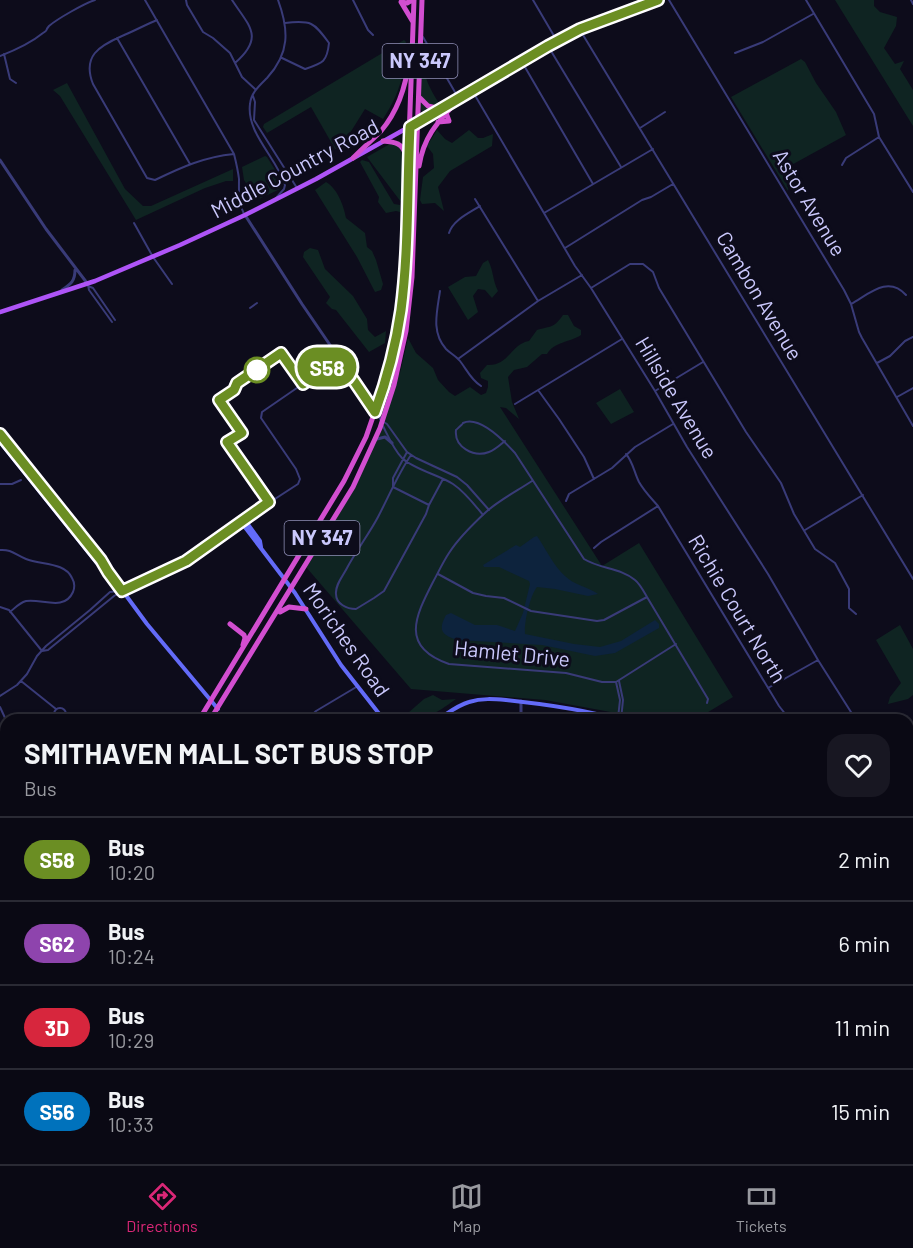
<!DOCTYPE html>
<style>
:root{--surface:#0a0914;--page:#181722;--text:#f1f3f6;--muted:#999aa0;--line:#2a2a34;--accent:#db2777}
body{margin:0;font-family:Barlow,sans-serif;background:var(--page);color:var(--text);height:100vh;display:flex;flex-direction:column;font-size:22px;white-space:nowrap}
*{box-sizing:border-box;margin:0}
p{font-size:20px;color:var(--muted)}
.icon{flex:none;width:33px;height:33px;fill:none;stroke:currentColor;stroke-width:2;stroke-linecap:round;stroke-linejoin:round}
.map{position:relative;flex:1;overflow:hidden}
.sheet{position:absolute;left:0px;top:714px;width:914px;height:450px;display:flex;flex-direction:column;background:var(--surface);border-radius:18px 18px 0 0;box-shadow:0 3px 9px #0003,0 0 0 2px var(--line)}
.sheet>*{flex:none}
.badge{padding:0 12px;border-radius:20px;font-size:21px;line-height:39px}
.map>.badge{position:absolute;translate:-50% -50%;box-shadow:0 0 0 3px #fff}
.round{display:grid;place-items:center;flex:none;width:63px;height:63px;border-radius:18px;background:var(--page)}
.head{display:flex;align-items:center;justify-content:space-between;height:102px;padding:0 24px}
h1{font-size:28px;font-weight:700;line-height:45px}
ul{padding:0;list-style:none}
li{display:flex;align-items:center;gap:18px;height:84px;padding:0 24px;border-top:2px solid var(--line)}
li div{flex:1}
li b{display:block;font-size:22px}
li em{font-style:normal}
li .badge{min-width:66px;font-weight:700;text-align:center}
.tab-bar{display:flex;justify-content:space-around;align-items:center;height:84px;border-top:2px solid var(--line);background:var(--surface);font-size:16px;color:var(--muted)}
.tab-bar a{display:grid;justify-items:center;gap:3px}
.tab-bar .on{color:var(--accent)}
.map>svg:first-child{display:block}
.green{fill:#0f2422}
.water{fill:#0d233d}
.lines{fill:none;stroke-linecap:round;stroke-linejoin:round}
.minor{stroke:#393b78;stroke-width:2}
.tertiary{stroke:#393b78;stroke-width:3}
.secondary{stroke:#636bf8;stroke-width:4}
.primary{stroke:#ae54f7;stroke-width:4.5}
.trunk{stroke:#d24ed0;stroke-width:5}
.line-casing{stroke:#fff;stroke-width:14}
.line{stroke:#6b8e23;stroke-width:9}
.stop-dot{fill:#fff;stroke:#6b8e23;stroke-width:3}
.labels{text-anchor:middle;stroke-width:6;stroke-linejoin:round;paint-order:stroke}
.shield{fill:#0d0c1b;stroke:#9190b8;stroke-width:1.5}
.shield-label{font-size:20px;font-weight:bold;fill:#cac8fc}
.street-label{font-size:21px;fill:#cac8fc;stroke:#0d0c1b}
</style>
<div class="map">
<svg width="913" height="1164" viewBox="0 0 913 1164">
<rect width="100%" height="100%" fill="#0d0c1b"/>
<path class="green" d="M835,0H874V6L880,12L897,17L896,26L884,48L895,64L904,61L900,69L913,90V126Z
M404,40L406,42C404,74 401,92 383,119L365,109L340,149H335L311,107L267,133L263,127L264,124Z
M424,49L426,50L429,56C417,70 432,92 440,105L425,112L421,110L420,107L423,50Z
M801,59L805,62L816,83L836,112L846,135L786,168L789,181L788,191L731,97Z
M67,83L125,189L143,206H151L233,169V181H226L205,188L136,220L60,96L53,90Z
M437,130L445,139L452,143L469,130L478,138H483L493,134L492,146L450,171L438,187L444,211L435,203L422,204L420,200L423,177L434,168L433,154L427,146Z
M395,141H400L403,146L401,202L367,157Z
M265,156L267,157L282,181V186L280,189L257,200L244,180L242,167Z
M362,160L369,162L394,204L400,205V212L396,211L386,213L378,202L379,197L360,162Z
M326,182C337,188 344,206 346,218L365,233L367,247L372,251L376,260L383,284L381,290L375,292L357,257L315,190Z
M310,248L318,250L325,269L353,296L367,319L368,330L375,337L386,331L385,343L369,352L336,310L332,309L326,303L330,297L303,257L304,252Z
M488,260C494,272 492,279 498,291L492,298L485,290L478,289L473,296L478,312L468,320L448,287L465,277L476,276L483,263Z
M563,315H568L574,326L581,330V335C569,343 555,341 547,354H542L527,367L514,370L508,377L512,402L519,419L506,408L500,407L602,566L639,543L733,697L695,720H627L616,713L545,700L411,689L306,567L367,460L399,373H400L408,338L416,353L433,368L438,380L449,392L455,396L470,387L481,395L486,393L488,387V381L481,378L480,373L487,365C509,366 511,344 529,341L537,330C551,326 554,328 563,315Z
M620,389L634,412L611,424L596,403Z
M900,625L913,649V695L908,699L888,704L890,697L901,683L876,640Z
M433,695L442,700L456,699C434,715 427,719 400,720L424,699Z
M913,901V1112L908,1114V904Z"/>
<path class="water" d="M537,536C546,549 553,565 565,576C574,585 588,587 598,594L588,596L555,589L537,587C530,596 524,622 525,634L574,644L600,647L621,641L655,620L659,624V628L615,653L595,656L542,645L458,640C443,636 437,631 446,615L451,613L475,625H497L515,631L523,613L530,584L529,581L499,567H484L483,565L516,545L520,547L534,537Z"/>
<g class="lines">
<path class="minor" d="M145,0L234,154C236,162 238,171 239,179C239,192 238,202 244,214
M186,0L187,5L203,32L213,38L230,53L242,77L255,89
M232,0C249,26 265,37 235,63
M353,0L368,30L373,35
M533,0L557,41
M669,0L844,290L851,304L859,332L862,338L913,426
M806,0L874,114L879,137L913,192
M911,0L913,4
M157,20C145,25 134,31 122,36C99,46 82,56 93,84L147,178L155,180C182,167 204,157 234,154
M580,30L913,579
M423,37L459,99
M117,38L190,164
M548,46L621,167
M735,53L763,42L813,14
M4,54L10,79L16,83
M0,56C13,51 32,42 43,33C49,29 44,32 49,26C57,19 85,3 95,0
M282,58L305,69C323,63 327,62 329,43C314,22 311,20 285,23
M522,62L593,184
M473,92L575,266L591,288L655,391L687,447L768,574L818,660L856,720
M253,96L255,102L254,120L297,188
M640,128L665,112
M842,165L846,158L879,137
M276,198L284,189L285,185C277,158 246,133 250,104C251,93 259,86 267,78C290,53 289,30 278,0
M475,199L538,301
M544,213L653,149
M134,223L153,257L172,284
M449,233C453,220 469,213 480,206
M565,248L642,200L651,197L673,184
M88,285L89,290L112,322
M88,286L93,288L115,320
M591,288L630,264H643L653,272L659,288L746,432L781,483L794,514L815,549L835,563L849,589V608L856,614
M440,291C437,312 431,332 446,349C450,353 456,356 460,361C467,370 471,380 481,386
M851,304C869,294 888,275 906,295
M250,308L257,303
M458,359L538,301L582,275
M877,363L890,356L905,341L913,337
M538,390L559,419L584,457L594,479
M655,391L703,362
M897,397L913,388
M515,404L622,339
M382,421L387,424L407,452L416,458L457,477L467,485L489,510
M383,426C388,436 394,450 402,458C413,469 439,475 453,484C465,492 474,504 483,515
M505,441C500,445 495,450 489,452C474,458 454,447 456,430C457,429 463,424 463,423C480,415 505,442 515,453L584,559C600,569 621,568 635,580C640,584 644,592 647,597L708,699L707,703
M626,454C633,462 634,472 639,482C644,491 651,498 658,506L779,706L790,720
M532,481C517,491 499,500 486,512C473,524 458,539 449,553C443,562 438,573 433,582C415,617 400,647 449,664L566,673L602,682H616L676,644
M0,484H12L21,480
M393,487L429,505L426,514L384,591L374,598L356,609C347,609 336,604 336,594C335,585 343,576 347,568C356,551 369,534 378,517C389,496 398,474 411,455
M393,487V478L407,452
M566,501L569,494L612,468L635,447L673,424
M429,505L443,479
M244,519L298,484L300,479L296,469L261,418L262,412L339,359
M805,530L863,495
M594,548L601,542L658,506
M0,550C11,549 16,555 26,559C41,565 65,562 72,578C75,583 75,587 73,592C64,612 41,598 26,601C19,603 15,608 10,612
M438,574L473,593L486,596L504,598L531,611L597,621L604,620L647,597
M0,607L9,610L42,651
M42,651L48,650L114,596L122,591L186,561L240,523
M21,681L56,709
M619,681L623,700L621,720
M616,682L620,700L618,718
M768,688L818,660
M0,696L17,685L27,674L37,656L46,646L90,610L110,592L119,591
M0,707L6,720
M54 714a6 6 0 1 1 12 0a6 6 0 1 1-12 0Z
M313,714L316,711L358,686
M908,818L913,815
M0,846L6,843
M908,901L913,898
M0,974L6,985
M908,1157L913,1155
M57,1158L59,1164
M420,1158L424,1164
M529,1158L533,1164
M586,1158L590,1164
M643,1158L647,1164
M768,1158L771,1164
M839,1158L842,1164
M358,1160L364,1162
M719,1161L721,1164
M265,1162L272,1158
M117,1164L124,1158
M200,1164L211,1158
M477,1164L492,1158
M735,1164L752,1158
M887,1164L905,1158"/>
<path class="tertiary" d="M0,160L46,229L87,283
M245,215L302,304L382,421
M62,290C71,284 75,281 75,270
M377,439L385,437L392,443
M521,720V701
M0,766L6,777
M263,1158L266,1164
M746,1158L750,1164"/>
<path class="secondary" d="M0,434L101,560L108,571L147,624L218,709
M0,442L97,563L105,569
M244,519L260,541L261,547
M241,522L295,593L341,665L384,720
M437,720C448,713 458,705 469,702C482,698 494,699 506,700C545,704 583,709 620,720
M908,735L913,732
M908,886L913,888
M0,1144L6,1149
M15,1158L21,1164"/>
<path class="primary" d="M0,312L95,281L180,245L245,215L316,179L441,109L557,41L580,29L658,0"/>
<path class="trunk" d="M412,0L407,3L401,2L413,22
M420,98L428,106L441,109
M438,122L449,121L446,113
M383,141C395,142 403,143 406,156
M353,158C362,149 372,140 381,131C398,111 406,86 409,60
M419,166C424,135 439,121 459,99
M280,612L289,607L306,609
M230,624L244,635L245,638L243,645
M199,720L344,481L366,437L384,385L397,331L404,276L414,0
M210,720L353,487L380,428L394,385L406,331L412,277L422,0
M0,1047L6,1037
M0,1064L6,1053"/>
</g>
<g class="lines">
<defs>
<path id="line" d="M0,434L101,560L108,572L122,591L186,561L269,502L227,442L242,433L219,400L234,390L237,383L281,353L303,384L339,359L375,412C387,379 396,345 401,310C409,249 407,187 410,127L548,46L580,29L658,0"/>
</defs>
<use href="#line" class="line-casing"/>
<use href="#line" class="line"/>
</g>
<circle class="stop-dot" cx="257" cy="370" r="12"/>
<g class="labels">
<g class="shield">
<rect x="382.5" y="44" width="75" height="34" rx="4.5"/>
<rect x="284.5" y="521" width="75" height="34" rx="4.5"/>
</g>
<g class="shield-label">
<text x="420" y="68">NY 347</text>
<text x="322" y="545">NY 347</text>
</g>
<g class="street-label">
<text transform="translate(295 169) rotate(-28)" y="7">Middle Country Road</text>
<text transform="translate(809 203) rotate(59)" y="7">Astor Avenue</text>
<text transform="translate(759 296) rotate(59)" y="7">Cambon Avenue</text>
<text transform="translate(676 398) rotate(59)" y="7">Hillside Avenue</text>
<text transform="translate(737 609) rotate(59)" y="7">Richie Court North</text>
<text transform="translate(346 640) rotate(55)" y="7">Moriches Road</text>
<text transform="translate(512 654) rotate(6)" y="7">Hamlet Drive</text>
</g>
</g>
</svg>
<b class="badge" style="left:327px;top:367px;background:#6b8e23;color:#fff">S58</b>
<section class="sheet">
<div class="head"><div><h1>SMITHAVEN MALL SCT BUS STOP</h1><p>Bus</p></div><a class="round"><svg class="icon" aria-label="heart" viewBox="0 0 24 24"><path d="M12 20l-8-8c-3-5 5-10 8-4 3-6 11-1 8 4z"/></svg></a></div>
<ul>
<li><span class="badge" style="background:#6b8e23;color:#fff">S58</span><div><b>Bus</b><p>10:20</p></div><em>2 min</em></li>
<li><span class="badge" style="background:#8e44ad;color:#fff">S62</span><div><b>Bus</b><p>10:24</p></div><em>6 min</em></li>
<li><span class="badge" style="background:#d7263d;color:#fff">3D</span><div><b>Bus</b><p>10:29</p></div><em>11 min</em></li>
<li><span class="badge" style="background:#0072bc;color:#fff">S56</span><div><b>Bus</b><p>10:33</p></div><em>15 min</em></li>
</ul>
</section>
</div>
<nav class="tab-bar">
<a class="on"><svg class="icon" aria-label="directions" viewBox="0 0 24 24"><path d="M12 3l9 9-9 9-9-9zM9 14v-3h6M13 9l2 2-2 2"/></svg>Directions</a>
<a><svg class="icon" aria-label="map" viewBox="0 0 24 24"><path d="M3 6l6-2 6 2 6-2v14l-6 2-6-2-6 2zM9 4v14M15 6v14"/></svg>Map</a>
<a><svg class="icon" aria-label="tickets" viewBox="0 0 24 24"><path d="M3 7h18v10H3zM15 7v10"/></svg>Tickets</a>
</nav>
